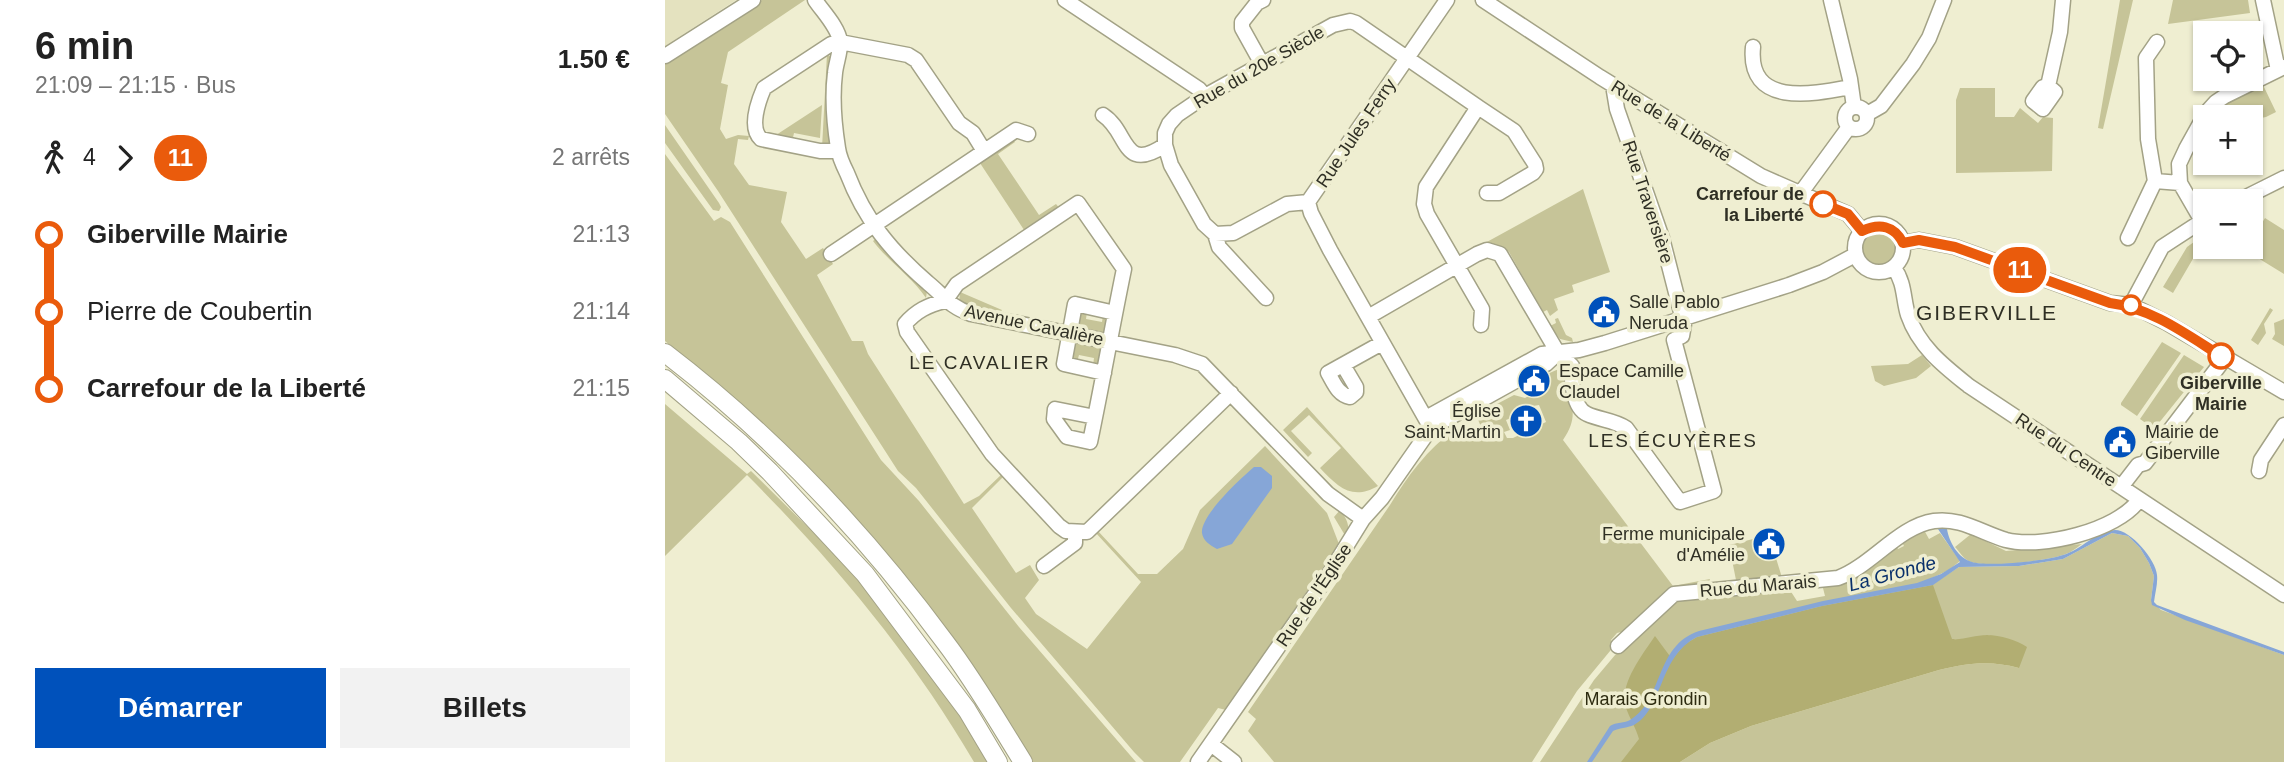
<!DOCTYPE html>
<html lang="fr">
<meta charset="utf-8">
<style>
:root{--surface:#fff;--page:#f2f2f2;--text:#222;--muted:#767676;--accent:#0051bb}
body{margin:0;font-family:Helvetica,sans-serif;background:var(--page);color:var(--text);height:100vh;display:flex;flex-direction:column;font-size:26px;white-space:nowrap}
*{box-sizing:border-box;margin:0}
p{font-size:23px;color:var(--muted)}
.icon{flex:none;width:38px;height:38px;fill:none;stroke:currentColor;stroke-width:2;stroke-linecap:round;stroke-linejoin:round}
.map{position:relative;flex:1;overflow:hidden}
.side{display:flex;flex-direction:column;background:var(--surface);width:665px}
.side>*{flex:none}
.badge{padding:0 14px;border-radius:23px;font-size:24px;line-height:46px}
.fabs{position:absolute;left:1528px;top:21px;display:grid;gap:14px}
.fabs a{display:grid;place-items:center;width:70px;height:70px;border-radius:0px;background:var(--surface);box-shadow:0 2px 5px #0004;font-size:35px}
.map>.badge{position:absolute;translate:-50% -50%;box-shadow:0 0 0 4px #fff}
.legs{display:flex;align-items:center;gap:10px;height:77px;padding:0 35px;font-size:23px}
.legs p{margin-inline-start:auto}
.summary{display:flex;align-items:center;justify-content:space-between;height:119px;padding:0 35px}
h1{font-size:38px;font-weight:700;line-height:52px}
.button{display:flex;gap:14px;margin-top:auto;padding:14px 35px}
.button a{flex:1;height:80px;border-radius:0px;background:var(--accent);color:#fff;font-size:28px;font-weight:700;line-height:80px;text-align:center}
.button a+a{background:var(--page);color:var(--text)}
ul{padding:0 35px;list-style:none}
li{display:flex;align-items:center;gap:24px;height:77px;font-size:26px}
li i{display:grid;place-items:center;width:10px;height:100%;margin:0 9px;background:currentColor}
li i::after{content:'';width:18px;height:18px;margin:-9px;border:5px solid;border-radius:50%;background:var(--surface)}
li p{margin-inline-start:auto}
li:first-child i{background:linear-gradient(#0000 50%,currentColor 0)}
li:last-child i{background:linear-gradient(currentColor 50%,#0000 0)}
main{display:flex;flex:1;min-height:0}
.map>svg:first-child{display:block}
.built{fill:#e4e2bf}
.green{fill:#c6c498;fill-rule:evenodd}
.forest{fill:#b2ae72}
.water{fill:#86a6d7}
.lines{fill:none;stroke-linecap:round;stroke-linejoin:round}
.minor-casing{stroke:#a3a286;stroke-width:17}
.major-casing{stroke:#a3a286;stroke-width:20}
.minor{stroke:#fff;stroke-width:14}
.major{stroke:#fff;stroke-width:18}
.line-1-casing{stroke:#fff;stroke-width:16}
.line-1{stroke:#ea5b0c;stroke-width:10}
.stop-1-dot{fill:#fff;stroke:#ea5b0c;stroke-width:3.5}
.labels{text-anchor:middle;stroke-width:7;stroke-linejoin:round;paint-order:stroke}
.street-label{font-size:18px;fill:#2f2f24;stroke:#efeed1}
.stop-label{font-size:18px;font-weight:bold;fill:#2f2f24;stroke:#efeed1;text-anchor:end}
.poi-label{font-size:18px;fill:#2f2f24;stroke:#efeed1;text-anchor:start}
.park-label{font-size:18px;fill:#2d2b10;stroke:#efeed1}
.neighbourhood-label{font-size:19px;letter-spacing:2px;fill:#2f2f24;stroke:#efeed1}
.water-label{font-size:19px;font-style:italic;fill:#09306b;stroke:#efeed1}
.quarter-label{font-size:21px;letter-spacing:2px;fill:#2f2f24;stroke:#efeed1}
</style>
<main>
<section class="side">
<div class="summary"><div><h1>6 min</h1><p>21:09 – 21:15 · Bus</p></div><b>1.50 €</b></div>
<div class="legs"><svg class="icon" aria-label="walk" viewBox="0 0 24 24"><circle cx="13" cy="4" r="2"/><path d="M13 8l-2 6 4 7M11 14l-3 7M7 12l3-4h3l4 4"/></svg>4<svg class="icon" aria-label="forward" viewBox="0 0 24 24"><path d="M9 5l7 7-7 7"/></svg><b class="badge" style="background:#ea5b0c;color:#fff">11</b><p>2 arrêts</p></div>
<ul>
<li><i style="color:#ea5b0c"></i><b>Giberville Mairie</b><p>21:13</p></li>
<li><i style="color:#ea5b0c"></i><span>Pierre de Coubertin</span><p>21:14</p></li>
<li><i style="color:#ea5b0c"></i><b>Carrefour de la Liberté</b><p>21:15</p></li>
</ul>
<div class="button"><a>Démarrer</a><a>Billets</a></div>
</section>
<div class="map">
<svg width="1619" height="762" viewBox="0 0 1619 762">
<rect width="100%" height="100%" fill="#efeed1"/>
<path class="built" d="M0,0H71L0,46Z"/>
<path class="green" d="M97,0H140L63,52L56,83L63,85L55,129L61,139L73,135L84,136L83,140L73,139L69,164L84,185L122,192L116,222L141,259L158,248L168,264L152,275L187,341H198L203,354L299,504L314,496L337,474L339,476L307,508L351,573L365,565L374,580L360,598L371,614L422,649L476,582L430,532L432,530L473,574H492L518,549L535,510L600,446L662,513L674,544L561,710L553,708L515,762H479L469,752L346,608L251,488L233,471L53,191L0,114V64Z
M1455,0H1468L1438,129L1433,128Z
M1508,0H1583L1585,13L1503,24Z
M162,54L167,58V144L157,148Z
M1598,85L1611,112L1601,117L1586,120V117H1547C1560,101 1580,94 1598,85Z
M1295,88H1330V117H1349L1355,108L1373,123L1378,117L1388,118L1387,171L1291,173V100Z
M157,105L155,138L129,133L127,142L108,137Z
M0,125L54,203L56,207L54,211L48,210L0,143Z
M347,138L350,142L333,154L374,215L391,204L396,210L361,233L313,160Z
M0,154L49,221L56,217L65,222L216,460L254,501L354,627L471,762H368C302,651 223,548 131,457C115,441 99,424 82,409C55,386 27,364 0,341Z
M918,189L945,272L907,285L909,292L889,299L893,310L885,316L882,310L878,312L844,252L837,247L822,246L820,243Z
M1600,218L1619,230V274L1580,250L1582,247H1586V241Z
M1196 248a18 18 0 1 1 36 0a18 18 0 1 1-36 0Z
M1540,234L1536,245L1508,293L1498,287L1522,247Z
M212,238L262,291L261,298C247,277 224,262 208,241Z
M295,292L337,310L336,313L333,315L294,303Z
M1605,308L1608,310L1599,324L1601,333L1593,345L1586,340Z
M419,311L422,312L421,319L437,322L438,315L444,318L440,335L412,330L413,316Z
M893,318L901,335L907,338L908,342L895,339L885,326L891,323L890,319Z
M1619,319V346L1607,339L1610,334L1609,323Z
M409,342L437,347L435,365H428L429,358L414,355L412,362L407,359Z
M1497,342L1516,353L1472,416L1456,405V403Z
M1257,355L1266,366L1251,378L1219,386L1210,381L1206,366L1243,364Z
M1519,355L1539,367L1489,429L1475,419Z
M896,368C900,399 919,409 898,440L1008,586L1045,579L1043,585L1017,591L960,631L952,633L946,640L950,645L912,691L867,762H609L583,731L591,719L583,712L725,505C743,475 762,450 790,429L795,436L816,427L812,417L813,414L849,395L860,398L884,385L880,375ZM874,405L881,422L848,438H842L839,432L845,430L841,420L869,409L868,406Z
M0,404L82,474L86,471L167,551L179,560L269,673L327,762H309C247,656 169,562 82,475L0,556Z
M642,407L713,486C687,501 673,487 655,468L676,448L644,415L626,431L647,453L643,457L618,430Z
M675,510C682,519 686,527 681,537L669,517Z
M1259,530L1264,539L1275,533L1295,561L1284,570L1265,579L1268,584L1294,567L1354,566L1398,559L1447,533L1463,536L1475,548L1484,563L1489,576L1486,600L1496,610L1619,655V762H1015L1045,743L1086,726L1274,670C1304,663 1324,660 1354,668L1324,635L1297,640L1286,639L971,762H875L929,680L956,648L1006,599L1123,587L1132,601L1160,596L1157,584L1231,545L1233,549L1239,546L1237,542Z
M1306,534L1341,551L1417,544C1411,548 1406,553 1398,555C1381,561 1323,568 1306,562C1299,560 1295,552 1290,547Z
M1104,535L1118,581L1072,585L1064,545Z"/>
<path class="forest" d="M1268,585L1287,639C1299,640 1310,635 1322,635C1335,635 1352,640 1362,647L1354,668C1324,660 1304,663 1274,670L1086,726L1045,743L1015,762H956L974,739C971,728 965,719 961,708C953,685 978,654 990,636L1007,659L1020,644L1032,637L1157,606Z"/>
<path class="water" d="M589,467H596L607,476V488L567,544L552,549C545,545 538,541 537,533C535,516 576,478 589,467Z
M1273,529H1282C1284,542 1293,558 1307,562C1324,567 1380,561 1398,555C1416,550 1431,531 1450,530C1466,530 1491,560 1492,575C1493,584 1490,593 1489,602L1492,605L1619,652V655L1520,620L1487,605L1486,600L1489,576L1484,563L1475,548L1463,536L1447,533L1398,559L1354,566L1294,567L1268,585L1157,606L1032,637C993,657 999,708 969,725C962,728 954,728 948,731L927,762H922L945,726C951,722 960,723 965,720C999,700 989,646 1034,631L1158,601L1252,583L1276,574L1295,562Z"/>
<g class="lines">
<defs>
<path id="minor" d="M150,0C158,12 173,27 175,41C176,51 171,63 170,73C167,97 169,123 173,148C174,156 178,165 182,173C200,220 226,251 263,283C280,297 284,306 306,314L510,355L537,364L663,494L698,519
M400,0L534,89L540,96
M818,0L935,77L1096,176L1183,214L1197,231
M1166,0L1185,79L1189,107
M1598,0L1613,70
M175,42L243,55L251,60L294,123L308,133L319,151
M1088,47C1082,108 1149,94 1186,87
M0,56L88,0
M597,64L577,28V22L592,3L598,0
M1383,86L1390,92L1378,109L1368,101L1378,87L1383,86L1395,32L1398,0
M1180 118a11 11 0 1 1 22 0a11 11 0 1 1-22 0Z
M813,107L849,131L870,164L871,169L868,173L834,193H822
M1202,114L1216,106L1248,64L1264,38L1279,0
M438,115C464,132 457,174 500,145
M173,151H155L96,139C84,128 93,102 99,88L166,44L175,42
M1490,181L1483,139L1481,58L1492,42
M1135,194L1184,127
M1573,201L1619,178
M643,202L622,204L568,233L550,234L539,224L506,165L500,145V133L504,124L512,115L540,96L668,25L685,21L691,23L813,107L761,187L759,204L762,214L817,309L816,325
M1537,221L1515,183L1514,164L1521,149L1541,113L1551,102L1560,96L1619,67
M1190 248a24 24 0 1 1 48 0a24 24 0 1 1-48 0Z
M550,234L554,247L601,298
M1463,238L1490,181L1515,183
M1238,243L1254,240L1290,247L1445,303L1466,305L1502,323L1619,392
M166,254L351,130L363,134
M1229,268C1240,283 1238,299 1243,315C1254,347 1279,366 1304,386L1619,595
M1466,305L1497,247L1540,219
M703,317L812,254L822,250L835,254L893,353L907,366C906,380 908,408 922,414C935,420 949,420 961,428L1015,502L1049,491L1009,340L1017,336L1019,324L997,238L952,109L948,85
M678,365L691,387V392L685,397C673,395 669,383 663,373L717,343
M439,373L399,364L410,304L450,313
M430,417L390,409L389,419L402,437L425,442C437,385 447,327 459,269L413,203L292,284L280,301C263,305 251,311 240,324L242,332L327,454L394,526L401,531L422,532L566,393
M761,418L877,354L914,350L940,343L1124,285L1158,272L1190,255
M766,428L665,250L646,213L643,202L782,0
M1594,471L1596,460L1619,425
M1456,487L1473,465L1480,463L1560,358
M379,566L410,543V533
M953,646L1009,594L1173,578C1206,566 1234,526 1269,521C1295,517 1317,533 1341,540C1376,549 1452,531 1474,500
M546,744L569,762
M533,762L664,574L698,519L717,498L766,428L881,364L893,353"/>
<path id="major" d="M0,353C106,434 201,535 280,642C309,680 333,722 358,762
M0,379L74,442L105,472L200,574L302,710L333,762"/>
</defs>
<use href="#minor" class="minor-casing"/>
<use href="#major" class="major-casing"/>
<use href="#minor" class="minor"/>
<use href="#major" class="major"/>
</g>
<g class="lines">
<defs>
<path id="line-1" d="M1158,204L1183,214L1197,231C1214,223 1229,225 1238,243L1254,240L1290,247L1445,303C1486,308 1521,334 1556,356"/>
</defs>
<use href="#line-1" class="line-1-casing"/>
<use href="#line-1" class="line-1"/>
</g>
<defs>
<symbol id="civic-disc" viewBox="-11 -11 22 22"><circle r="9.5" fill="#0051bb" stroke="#efeed1"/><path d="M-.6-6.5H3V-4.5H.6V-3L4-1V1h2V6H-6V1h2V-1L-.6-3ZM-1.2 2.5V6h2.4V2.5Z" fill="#fff"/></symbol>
<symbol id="church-disc" viewBox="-11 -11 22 22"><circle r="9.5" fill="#0051bb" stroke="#efeed1"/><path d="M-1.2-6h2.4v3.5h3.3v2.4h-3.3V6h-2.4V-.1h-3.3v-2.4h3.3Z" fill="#fff"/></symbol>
</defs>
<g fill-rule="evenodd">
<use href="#civic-disc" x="920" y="293" width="38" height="38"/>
<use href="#civic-disc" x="850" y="362" width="38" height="38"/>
<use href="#church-disc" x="842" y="402" width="38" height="38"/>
<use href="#civic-disc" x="1436" y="423" width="38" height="38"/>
<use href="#civic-disc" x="1085" y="525" width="38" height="38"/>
</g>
<g class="stop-1-dot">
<circle cx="1158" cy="204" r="12"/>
<circle cx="1466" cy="305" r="9"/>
<circle cx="1556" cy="356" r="12"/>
</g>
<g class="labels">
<g class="street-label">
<text transform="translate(594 67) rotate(-30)" y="6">Rue du 20e Siècle</text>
<text transform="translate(1006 121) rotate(32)" y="6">Rue de la Liberté</text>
<text transform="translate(691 133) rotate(-56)" y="6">Rue Jules Ferry</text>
<text transform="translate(983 202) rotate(72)" y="6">Rue Traversière</text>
<text transform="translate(369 325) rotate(12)" y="6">Avenue Cavalière</text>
<text transform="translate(1401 450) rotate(34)" y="6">Rue du Centre</text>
<text transform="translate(1093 586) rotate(-5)" y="6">Rue du Marais</text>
<text transform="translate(649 595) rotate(-56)" y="6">Rue de l'Église</text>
</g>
<g class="stop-label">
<text x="1139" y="200">Carrefour de<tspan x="1139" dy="21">la Liberté</tspan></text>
<text x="1556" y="389" text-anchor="middle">Giberville<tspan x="1556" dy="21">Mairie</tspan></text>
</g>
<g class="poi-label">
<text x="964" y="308">Salle Pablo<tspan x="964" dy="21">Neruda</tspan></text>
<text x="894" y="377">Espace Camille<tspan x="894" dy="21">Claudel</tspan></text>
<text x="836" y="417" text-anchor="end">Église<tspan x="836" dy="21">Saint-Martin</tspan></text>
<text x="1480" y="438">Mairie de<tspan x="1480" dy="21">Giberville</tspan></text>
<text x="1080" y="540" text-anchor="end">Ferme municipale<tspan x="1080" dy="21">d'Amélie</tspan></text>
</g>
<g class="park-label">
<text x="981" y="705">Marais Grondin</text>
</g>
<g class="neighbourhood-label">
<text x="315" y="369">LE CAVALIER</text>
<text x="1008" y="447">LES ÉCUYÈRES</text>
</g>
<g class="water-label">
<text transform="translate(1227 573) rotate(-15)" y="7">La Gronde</text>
</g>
<g class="quarter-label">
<text x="1322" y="320">GIBERVILLE</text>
</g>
</g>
</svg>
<div class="fabs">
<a><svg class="icon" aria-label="locate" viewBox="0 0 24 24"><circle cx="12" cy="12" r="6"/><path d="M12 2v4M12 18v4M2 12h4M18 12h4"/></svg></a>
<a>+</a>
<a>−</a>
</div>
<b class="badge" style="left:1355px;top:270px;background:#ea5b0c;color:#fff">11</b>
</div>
</main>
